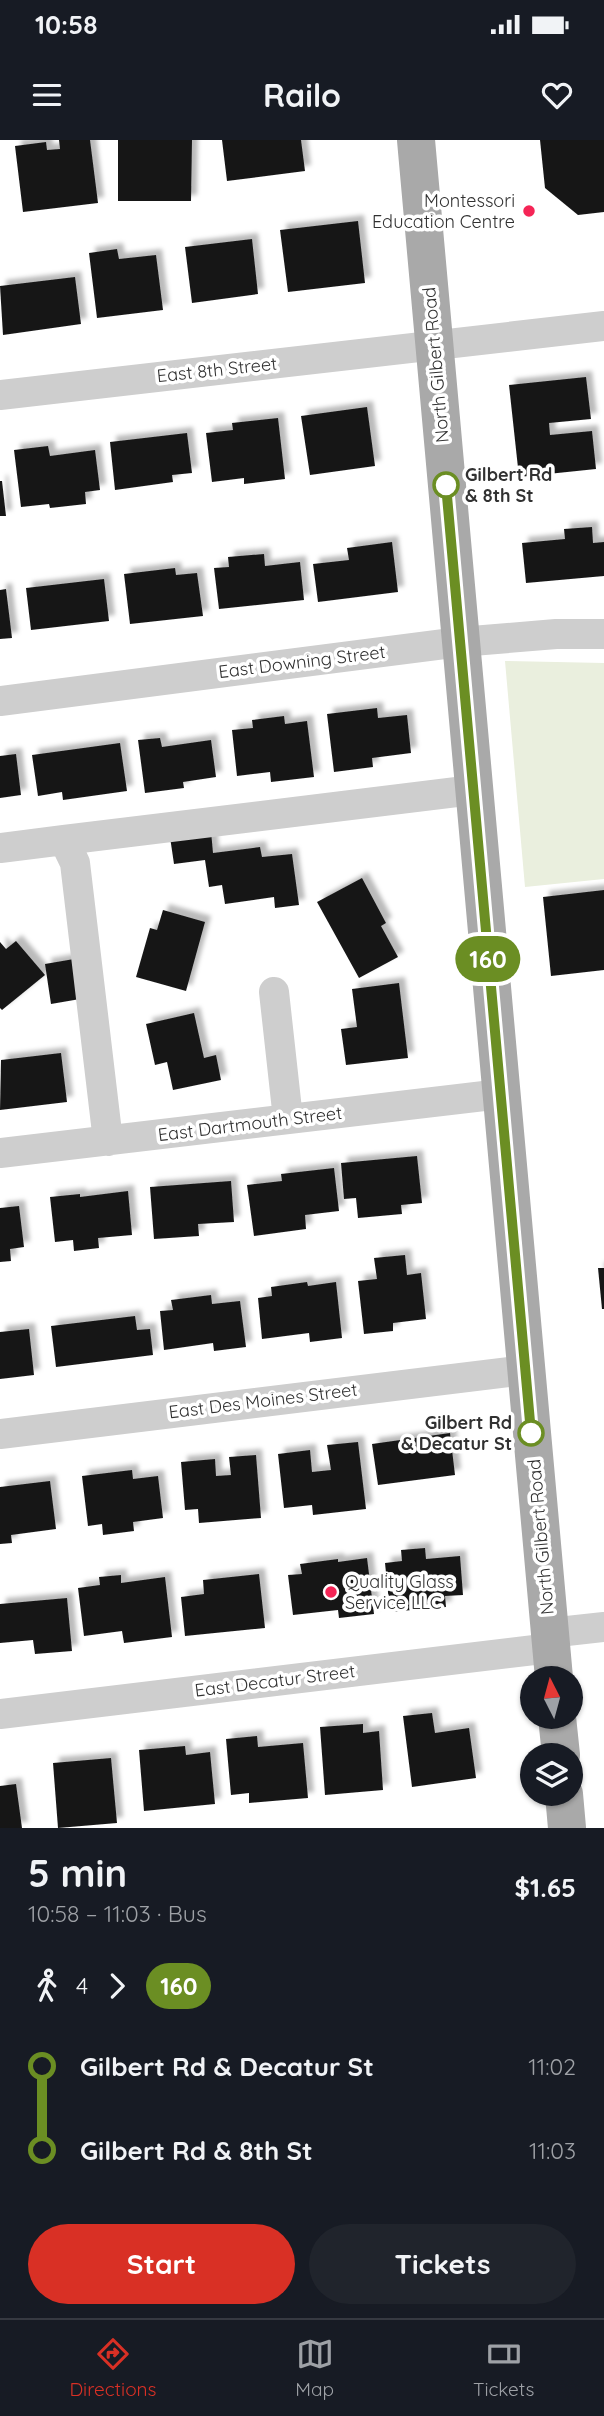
<!DOCTYPE html>
<meta charset="utf-8">
<style>
:root{--surface:#171b24;--page:#20242c;--text:#f1f3f6;--muted:#9ea1a6;--line:#363941;--accent:#d93025}
body{margin:0;font-family:Quicksand,sans-serif;background:var(--page);color:var(--text);height:100vh;display:flex;flex-direction:column;font-size:26px;white-space:nowrap}
*{box-sizing:border-box;margin:0}
p{font-size:23px;color:var(--muted)}
.icon{flex:none;width:38px;height:38px;fill:none;stroke:currentColor;stroke-width:2;stroke-linecap:round;stroke-linejoin:round}
.map{position:relative;height:1688px;overflow:hidden}
.panel{display:flex;flex-direction:column;background:var(--surface);flex:1}
.panel>*{flex:none}
.badge{padding:0 14px;border-radius:23px;font-size:24px;line-height:46px}
.needle{width:46px;rotate:354deg}
.controls{position:absolute;left:520px;top:1526px;display:grid;gap:14px}
.controls a{display:grid;place-items:center;width:63px;height:63px;border-radius:50%;background:var(--surface);box-shadow:0 2px 5px #0004;font-size:35px}
.map>.badge{position:absolute;translate:-50% -50%;box-shadow:0 0 0 4px #fff}
.legs{display:flex;align-items:center;gap:10px;height:77px;padding:0 28px;font-size:23px}
.legs p{margin-inline-start:auto}
.headline{display:flex;align-items:center;justify-content:space-between;height:119px;padding:0 28px}
h1{font-size:38px;font-weight:800;line-height:52px}
.primary-button{display:flex;gap:14px;margin-top:auto;padding:14px 28px}
.primary-button a{flex:1;height:80px;border-radius:42px;background:var(--accent);color:#fff;font-size:28px;font-weight:800;line-height:80px;text-align:center}
.primary-button a+a{background:var(--page);color:var(--text)}
ul{padding:0 28px;list-style:none}
li{display:flex;align-items:center;gap:24px;height:84px;font-size:26px}
li i{display:grid;place-items:center;width:10px;height:100%;margin:0 9px;background:currentColor}
li i::after{content:'';width:18px;height:18px;margin:-9px;border:5px solid;border-radius:50%;background:var(--surface)}
li p{margin-inline-start:auto}
li:first-child i{background:linear-gradient(#0000 50%,currentColor 0)}
li:last-child i{background:linear-gradient(currentColor 50%,#0000 0)}
.status{display:flex;justify-content:space-between;align-items:center;height:49px;padding:0 35px;background:var(--surface);direction:ltr}
.status svg{height:19px;fill:currentColor}
header{display:flex;justify-content:space-between;align-items:center;height:91px;padding:0 28px;background:var(--surface);font-size:32px;font-weight:800}
.tab-bar{display:flex;justify-content:space-around;align-items:center;height:98px;border-top:2px solid var(--line);background:var(--surface);font-size:19px;color:var(--muted)}
.tab-bar a{display:grid;justify-items:center;gap:4px}
.tab-bar .on{color:var(--accent)}
.map>svg:first-child{display:block}
.green{fill:#eaefde}
.building{fill:#181818;filter:url(#shadow)}
.lines{fill:none;stroke-linecap:round;stroke-linejoin:round}
.minor{stroke:#cecece;stroke-width:30}
.major{stroke:#a9a9a9;stroke-width:38}
.line-1-casing{stroke:#fff;stroke-width:16}
.line-1{stroke:#6b8e23;stroke-width:10}
.poi-dot{fill:#f52556;stroke:#fff;stroke-width:2.5}
.stop-1-dot{fill:#fff;stroke:#6b8e23;stroke-width:3.5}
.labels{text-anchor:middle;stroke-width:7;stroke-linejoin:round;paint-order:stroke}
.poi-label{font-size:18px;fill:#313131;stroke:#fff;text-anchor:end}
.street-label{font-size:18px;fill:#313131;stroke:#fff}
.stop-label{font-size:18px;font-weight:bold;fill:#313131;stroke:#fff;text-anchor:start}
</style>
<div class="status"><b>10:58</b><svg viewBox="0 0 49 12"><path d="M0 12V9h3v3zM5 12V6h3v6zM10 12V3h3v9zM15 12V0h3v12zM26 1h20v11H26zM47 4h2v5h-2z"/></svg></div>
<header><svg class="icon" aria-label="menu" viewBox="0 0 24 24"><path d="M4 6h16M4 12h16M4 18h16"/></svg>Railo<svg class="icon" aria-label="heart" viewBox="0 0 24 24"><path d="M12 20l-8-8c-3-5 5-10 8-4 3-6 11-1 8 4z"/></svg></header>
<div class="map">
<svg width="604" height="1688" viewBox="0 0 604 1688">
<defs>
<filter id="shadow"><feDropShadow dx="6" dy="-6" stdDeviation="2" flood-color="#0004"/></filter>
</defs>
<rect width="100%" height="100%" fill="#fff"/>
<path class="green" d="M505,521L604,523V739L525,747Z"/>
<path class="building" d="M59,0H90L98,63L23,72L15,6L46,2L47,10L60,9Z
M118,0H192L191,61H118Z
M222,0H301L305,31L227,41Z
M540,0H604V72L578,75L545,48Z
M358,81L365,143L288,152L280,90Z
M252,99L258,154L192,163L185,107Z
M117,109L119,119L156,115L163,170L97,178L89,113Z
M75,137L81,184L3,195L0,146Z
M586,237L591,279L549,283L550,295L592,291L596,329L519,337L509,245Z
M367,267L375,326L310,335L301,276Z
M278,278L285,339L244,344V338L212,342L206,293L233,290L232,283Z
M187,293L192,333L172,335L173,342L115,350L110,302Z
M48,306L50,316L95,310L100,350L85,352L86,364L50,368L49,364L21,367L14,310Z
M0,341H2L6,376H0Z
M592,387L593,403L604,402V436L526,443L522,403L565,399L564,389Z
M392,402L398,452L318,462L313,424L349,420L347,408Z
M264,414L265,426L300,422L304,460L219,469L214,428L229,427L228,417Z
M175,428L176,435L197,433L203,476L130,484L124,434Z
M104,439L109,481L31,490L26,448Z
M6,449L12,498L0,499V450Z
M377,568L378,578L407,575L411,613L372,618L373,627L334,632L327,574Z
M284,576L285,584L307,581L314,637L271,642L270,632L237,636L232,590L253,588L252,580Z
M160,598L162,607L211,600L216,637L183,642L184,648L145,653L138,600Z
M120,603L127,651L63,660L62,652L38,656L32,615Z
M16,614L21,655L0,658V616Z
M211,691L213,713L260,707L262,717L292,714L299,765L275,768L274,757L225,764L222,745L209,747L205,720L174,724L170,697Z
M362,738L386,783L381,786L398,817L359,838L317,762Z
M604,750V830L551,836L543,757Z
M163,770L205,782L186,851L136,837L150,788L157,790Z
M16,801L45,835L2,870L0,868V802L6,809Z
M74,819L80,859L51,864L45,824Z
M399,843L408,918L346,925L341,889L357,887L352,849Z
M194,873L204,918L216,915L221,940L173,950L167,922L155,925L146,884Z
M61,913L67,962L0,970L1,920Z
M417,1016L422,1063L401,1065L402,1074L358,1078L356,1058L344,1059L341,1023Z
M334,1028L339,1071L305,1075L306,1089L254,1096L247,1045L282,1041L281,1034Z
M231,1041L234,1082L198,1084L199,1096L154,1099L150,1047Z
M128,1051L132,1095L98,1098L99,1108L74,1111L73,1100L55,1102L50,1057L80,1054V1057Z
M19,1066L24,1107L10,1109L11,1121L0,1122V1068Z
M405,1115L407,1135L421,1133L426,1179L393,1183V1191L364,1194L358,1141L377,1139L374,1118Z
M598,1128H604V1169H602Z
M307,1142L308,1146L336,1142L342,1198L310,1202L309,1193L262,1199L258,1158L272,1156L271,1147Z
M211,1155L212,1164L240,1161L246,1207L214,1211L213,1203L164,1210L160,1171L173,1170L171,1160Z
M135,1176L137,1190L150,1189L153,1215L56,1227L51,1186Z
M29,1189L34,1235L0,1239V1192Z
M450,1293L455,1335L378,1345L372,1304Z
M358,1302L366,1369L313,1375L312,1365L284,1368L278,1314L310,1310L312,1332L331,1330L327,1305Z
M256,1315L261,1378L199,1383L198,1369L185,1370L181,1322L215,1319L216,1336L231,1335L229,1317Z
M132,1330L133,1339L158,1336L163,1378L133,1382L134,1391L103,1395L102,1384L88,1386L82,1336Z
M50,1341L56,1389L11,1395L12,1403L0,1404V1347Z
M425,1408L426,1419L460,1416L463,1455L445,1456L446,1467L390,1472L385,1423L402,1421L401,1410Z
M367,1418L374,1474L339,1478L338,1470L293,1475L288,1435L302,1434L300,1424L338,1419V1422Z
M259,1434L265,1488L185,1496L181,1457L204,1454L203,1440Z
M121,1435V1443L165,1437L172,1497L124,1503L122,1491L84,1496L78,1448L100,1445L99,1437Z
M67,1458L72,1511L35,1514L33,1500L0,1503V1464Z
M432,1573L435,1593L469,1588L476,1638L412,1647L403,1576Z
M363,1584V1593L379,1591L383,1650L325,1655L320,1587Z
M257,1596L258,1607L303,1603L308,1658L249,1663V1653L231,1655L226,1599Z
M185,1606L186,1615L210,1612L215,1664L144,1671L139,1610Z
M111,1618L117,1683L58,1688L53,1623Z
M16,1644L22,1688H0V1646Z"/>
<g class="lines">
<path class="minor" d="M0,255L604,186
M0,561L460,502L556,494H604
M64,700L473,650
M0,708L64,700L75,723L108,1001
M274,852L288,979
M0,1013L501,954
M0,1294L525,1230
M549,1493L604,1487
M0,1574L551,1508"/>
<path class="major" d="M416,0L554,1538
M557,1577L561,1615
M564,1654L567,1688"/>
</g>
<g class="lines">
<defs>
<path id="line-1" d="M446,345L531,1293"/>
</defs>
<use href="#line-1" class="line-1-casing"/>
<use href="#line-1" class="line-1"/>
</g>
<g class="poi-dot">
<circle cx="529" cy="71" r="7"/>
<circle cx="331" cy="1452" r="7"/>
</g>
<g class="stop-1-dot">
<circle cx="446" cy="345" r="12"/>
<circle cx="531" cy="1293" r="12"/>
</g>
<g class="labels">
<g class="poi-label">
<text x="515" y="67">Montessori<tspan x="515" dy="21">Education Centre</tspan></text>
<text x="345" y="1448" text-anchor="start">Quality Glass<tspan x="345" dy="21">Service LLC</tspan></text>
</g>
<g class="street-label">
<text transform="translate(436 225) rotate(-95)" y="6">North Gilbert Road</text>
<text transform="translate(217 230) rotate(-6)" y="6">East 8th Street</text>
<text transform="translate(302 522) rotate(-7)" y="6">East Downing Street</text>
<text transform="translate(250 984) rotate(-7)" y="6">East Dartmouth Street</text>
<text transform="translate(263 1261) rotate(-7)" y="6">East Des Moines Street</text>
<text transform="translate(541 1397) rotate(-95)" y="6">North Gilbert Road</text>
<text transform="translate(275 1541) rotate(-7)" y="6">East Decatur Street</text>
</g>
<g class="stop-label">
<text x="465" y="341">Gilbert Rd<tspan x="465" dy="21">&amp; 8th St</tspan></text>
<text x="512" y="1289" text-anchor="end">Gilbert Rd<tspan x="512" dy="21">&amp; Decatur St</tspan></text>
</g>
</g>
</svg>
<div class="controls">
<a><svg class="needle" viewBox="-14 -14 28 28"><path d="M0-13l5 13h-10z" fill="#e53935"/><path d="M0 13l5-13h-10z" fill="#9ea1a6"/></svg></a>
<a><svg class="icon" aria-label="layers" viewBox="0 0 24 24"><path d="M12 4l9 5-9 5-9-5zM3 14l9 5 9-5"/></svg></a>
</div>
<b class="badge" style="left:488px;top:819px;background:#6b8e23;color:#fff">160</b>
</div>
<section class="panel">
<div class="headline"><div><h1>5 min</h1><p>10:58 – 11:03 · Bus</p></div><b>$1.65</b></div>
<div class="legs"><svg class="icon" aria-label="walk" viewBox="0 0 24 24"><circle cx="13" cy="4" r="2"/><path d="M13 8l-2 6 4 7M11 14l-3 7M7 12l3-4h3l4 4"/></svg>4<svg class="icon" aria-label="forward" viewBox="0 0 24 24"><path d="M9 5l7 7-7 7"/></svg><b class="badge" style="background:#6b8e23;color:#fff">160</b></div>
<ul>
<li><i style="color:#6b8e23"></i><b>Gilbert Rd &amp; Decatur St</b><p>11:02</p></li>
<li><i style="color:#6b8e23"></i><b>Gilbert Rd &amp; 8th St</b><p>11:03</p></li>
</ul>
<div class="primary-button"><a>Start</a><a>Tickets</a></div>
</section>
<nav class="tab-bar">
<a class="on"><svg class="icon" aria-label="directions" viewBox="0 0 24 24"><path d="M12 3l9 9-9 9-9-9zM9 14v-3h6M13 9l2 2-2 2"/></svg>Directions</a>
<a><svg class="icon" aria-label="map" viewBox="0 0 24 24"><path d="M3 6l6-2 6 2 6-2v14l-6 2-6-2-6 2zM9 4v14M15 6v14"/></svg>Map</a>
<a><svg class="icon" aria-label="tickets" viewBox="0 0 24 24"><path d="M3 7h18v10H3zM15 7v10"/></svg>Tickets</a>
</nav>
